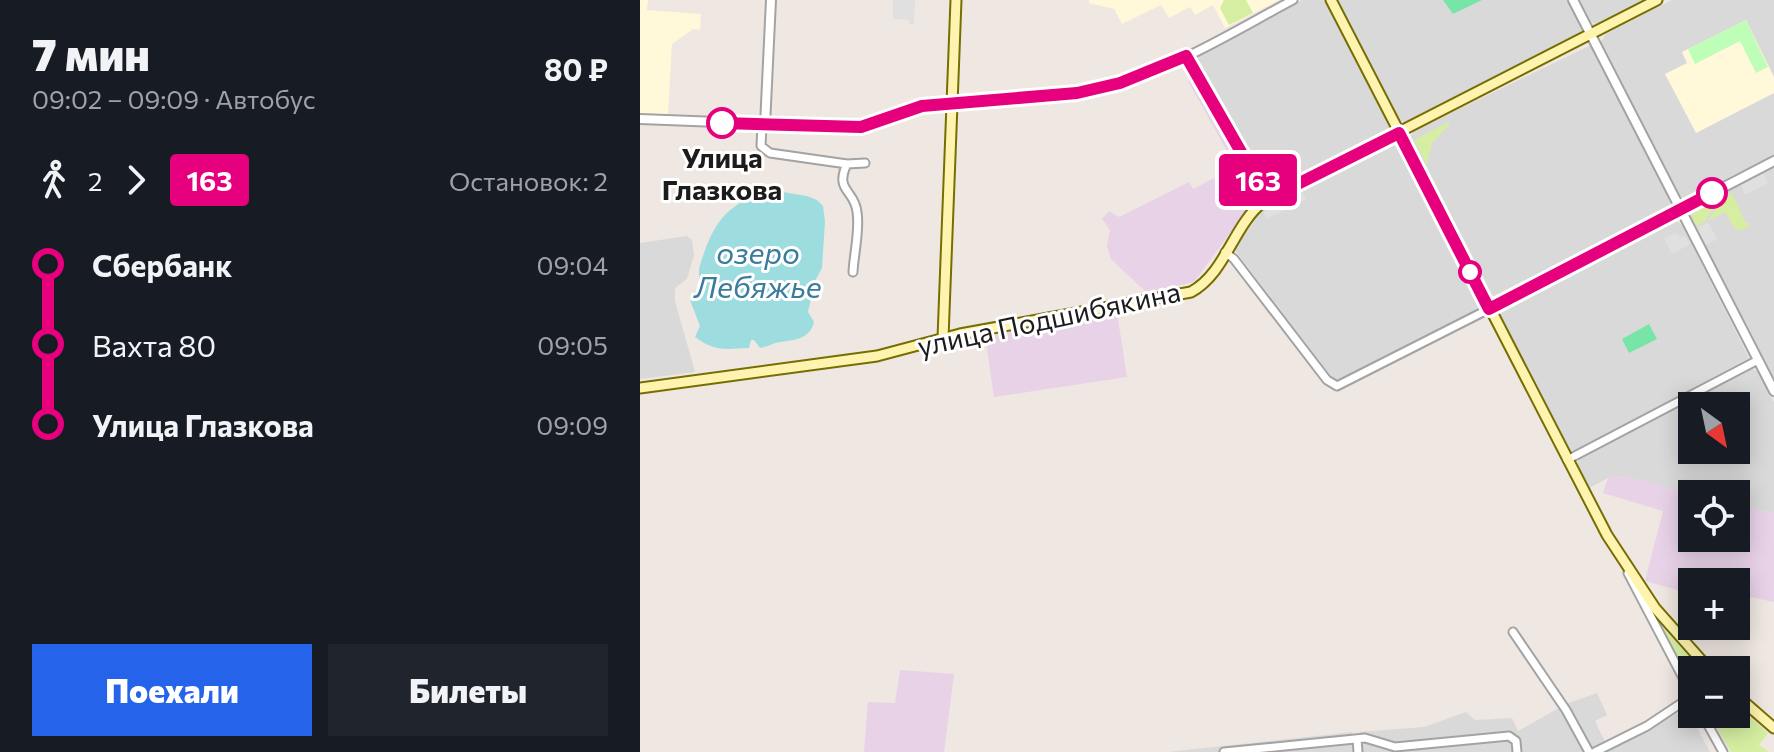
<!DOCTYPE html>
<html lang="ru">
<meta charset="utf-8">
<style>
:root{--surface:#171b24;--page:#20242c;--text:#f1f3f6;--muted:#9ea1a6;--accent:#2563eb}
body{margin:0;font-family:Commissioner,sans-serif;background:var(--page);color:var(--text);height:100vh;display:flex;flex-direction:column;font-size:30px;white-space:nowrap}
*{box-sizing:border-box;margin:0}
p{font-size:26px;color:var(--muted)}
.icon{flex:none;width:44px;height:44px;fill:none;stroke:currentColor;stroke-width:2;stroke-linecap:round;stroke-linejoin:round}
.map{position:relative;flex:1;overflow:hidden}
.drawer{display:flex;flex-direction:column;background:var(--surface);width:640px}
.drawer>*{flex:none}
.badge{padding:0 16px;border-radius:6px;font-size:28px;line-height:52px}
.needle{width:52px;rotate:147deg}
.fabs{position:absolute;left:1038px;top:392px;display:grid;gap:16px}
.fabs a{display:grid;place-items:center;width:72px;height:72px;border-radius:0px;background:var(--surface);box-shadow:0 4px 20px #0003;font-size:40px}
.map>.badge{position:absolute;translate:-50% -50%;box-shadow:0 0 0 4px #fff}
.legs{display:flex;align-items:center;gap:12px;height:88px;padding:0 32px;font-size:26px}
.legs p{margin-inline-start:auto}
.overview{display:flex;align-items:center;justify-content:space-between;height:136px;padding:0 32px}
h1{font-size:44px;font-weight:800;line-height:60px}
.primary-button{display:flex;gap:16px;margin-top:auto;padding:16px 32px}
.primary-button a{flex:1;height:92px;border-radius:0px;background:var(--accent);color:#fff;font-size:32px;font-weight:800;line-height:92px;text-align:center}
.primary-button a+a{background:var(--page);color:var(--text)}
ul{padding:0 32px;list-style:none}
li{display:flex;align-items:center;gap:28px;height:80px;font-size:30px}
li i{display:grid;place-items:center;width:12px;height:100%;margin:0 10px;background:currentColor}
li i::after{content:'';width:20px;height:20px;margin:-10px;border:6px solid;border-radius:50%;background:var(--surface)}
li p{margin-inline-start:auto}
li:first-child i{background:linear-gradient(#0000 50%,currentColor 0)}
li:last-child i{background:linear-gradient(currentColor 50%,#0000 0)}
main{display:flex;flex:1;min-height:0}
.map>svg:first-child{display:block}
.residential{fill:#dad9d9;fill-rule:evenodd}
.industrial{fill:#e8d2e8}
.education{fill:#fff8d9}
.grass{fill:#d5eea1}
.park{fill:#bffeb8}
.pitch{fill:#77e5a7}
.parking{fill:#e0e0e0}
.water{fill:#9ddde0}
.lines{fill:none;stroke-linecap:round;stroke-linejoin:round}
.minor-casing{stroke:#a3a3a3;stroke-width:11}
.tertiary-casing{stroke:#a3a3a3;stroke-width:12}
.secondary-casing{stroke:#766e00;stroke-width:13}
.minor{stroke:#fff;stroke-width:7}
.tertiary{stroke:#fff;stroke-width:8}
.secondary{stroke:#fff4af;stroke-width:9}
.line-1-casing{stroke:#fff;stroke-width:18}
.line-1{stroke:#e6007e;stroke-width:12}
.stop-1-dot{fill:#fff;stroke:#e6007e;stroke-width:4}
.labels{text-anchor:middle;stroke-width:6;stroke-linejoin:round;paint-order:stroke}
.stop-label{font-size:28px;font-weight:bold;fill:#1c1c1c;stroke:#fff}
.street-label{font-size:28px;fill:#1c1c1c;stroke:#fff}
.water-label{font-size:30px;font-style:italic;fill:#3a7c9b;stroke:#fff}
</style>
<main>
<section class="drawer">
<div class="overview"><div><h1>7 мин</h1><p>09:02 – 09:09 · Автобус</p></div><b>80 ₽</b></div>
<div class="legs"><svg class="icon" aria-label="walk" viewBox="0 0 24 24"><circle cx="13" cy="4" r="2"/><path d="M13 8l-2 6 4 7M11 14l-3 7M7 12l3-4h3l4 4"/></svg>2<svg class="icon" aria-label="forward" viewBox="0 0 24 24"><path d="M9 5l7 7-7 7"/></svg><b class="badge" style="background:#e6007e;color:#fff">163</b><p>Остановок: 2</p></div>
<ul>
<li><i style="color:#e6007e"></i><b>Сбербанк</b><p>09:04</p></li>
<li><i style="color:#e6007e"></i><span>Вахта 80</span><p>09:05</p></li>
<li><i style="color:#e6007e"></i><b>Улица Глазкова</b><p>09:09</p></li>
</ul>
<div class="primary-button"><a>Поехали</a><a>Билеты</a></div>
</section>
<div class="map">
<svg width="1134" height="752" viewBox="0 0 1134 752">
<rect width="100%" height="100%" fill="#efe7e1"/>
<path class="residential" d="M662,0H685L750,127L743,134L628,192L552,57Z
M698,0H929L943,28L939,35L765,123L759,119Z
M938,0H1007L955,24L948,20Z
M1032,0H1134V155L1045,199L1038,194L961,42L966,34Z
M949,46L954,50L1030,199V208L855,298L850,295L770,137L774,131Z
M754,145L760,149L840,305L834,312L702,380H694L594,249L624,208L744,146Z
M1134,167V382L1051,216L1058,206Z
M1035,220L1042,225L1109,358L935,451H929L860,318L861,311Z
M47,236L52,240L54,255L47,279L35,288V301L55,372L0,379V243Z
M1112,369L1118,371L1134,402V514L1096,504V494H1055L982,476L968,478L949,488L937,467L939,458ZM1052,406H1096V450H1052Z
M957,693L967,715L955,721L968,748L1047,709L1070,752H722L720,732L784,727L826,712L835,720L872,718L878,731L926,704Z
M712,732L714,752H528Z"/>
<path class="industrial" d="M555,77L624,195L610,206L554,282L507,293L471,259L467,246L470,230L462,219L469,211L479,217L549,182L553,189L596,167L548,81Z
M477,313L487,377L354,397L345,336Z
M982,476L1055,494H1052V538H1096V504L1134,514V602L1096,594V582H1052V594L1005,581L1023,511L963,493L968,478Z
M260,670L314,674L304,752H224L228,702L255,703Z"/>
<path class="education" d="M0,0H8L7,10L61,14L60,30L53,29L32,44L28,115L0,114Z
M449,0H639L585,28L573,5L555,15L550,7L529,18L521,5L482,24L474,9L449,3Z
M1106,20L1134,77V93L1056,133L1025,74L1047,63L1042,52Z"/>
<path class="grass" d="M584,0H606L613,13L589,25L580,8Z
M809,122V125L792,143L787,165L774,140Z
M1092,193L1105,222L1111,224L1103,230L1095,229L1085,212L1068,221L1083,198Z
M1079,199L1064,222L1056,226L1052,217L1054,211Z
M1017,621L1061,670H1052V683L1049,682Z
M1096,705L1128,733L1119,745L1129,752H1091L1069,714H1096Z"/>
<path class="park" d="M1106,20L1128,67L1116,73L1100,41L1055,64L1048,49Z"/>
<path class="pitch" d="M803,0H842L813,14Z
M1009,324L1017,339L989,353L982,339Z"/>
<path class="parking" d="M253,0H275L274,24H269V20L253,19Z
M1123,173L1128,183L1105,195L1101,185Z
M662,192L666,199L626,219L624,212Z
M1068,222L1077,239L1064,246L1055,229Z
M1035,233L1042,237L1045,236L1050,244L1032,254L1024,239Z"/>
<path class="water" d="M131,190L167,196L177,200L183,206L185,221L182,268L175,281L168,312L174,322C170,339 155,340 140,342C133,343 127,347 120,348L114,340H111L109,348C86,349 75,352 55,337L60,326L50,300C51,295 57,290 59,284C60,278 58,271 60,265C74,221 86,204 131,190Z"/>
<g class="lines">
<defs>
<path id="minor" d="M546,56L628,199
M311,105C368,98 425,99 481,82C541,65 598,29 653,0
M122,125L121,146L130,153L207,164L225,163
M207,164C194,191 215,190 217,212C220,230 214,253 213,272
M585,252L594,259L687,380L697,386L849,309
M927,460L1118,360
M988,573L1052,695
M873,632L926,710L949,752
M1062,714L1083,752
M717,739L718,752
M584,752L725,738L755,747L869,736L876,741L877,752
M955,752L1007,726L1052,696"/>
<path id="tertiary" d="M933,0L1134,391
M0,119L208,127L232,124L282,106L311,105
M125,125L131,0
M849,309L1134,161"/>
<path id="secondary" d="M691,0L967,535L1015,608L1070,670
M303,338L316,0
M0,388L237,356L320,334L551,292C586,273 593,225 624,201L1017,0
M1096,695L1134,728"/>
</defs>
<use href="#minor" class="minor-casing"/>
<use href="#tertiary" class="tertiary-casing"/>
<use href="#secondary" class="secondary-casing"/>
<use href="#minor" class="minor"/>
<use href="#tertiary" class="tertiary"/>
<use href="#secondary" class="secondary"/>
</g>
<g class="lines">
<defs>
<path id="line-1" d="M82,123L221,127L282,106L437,93L480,83L546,56L628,199L759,133L849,309L1072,193"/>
</defs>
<use href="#line-1" class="line-1-casing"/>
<use href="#line-1" class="line-1"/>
</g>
<g class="stop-1-dot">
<circle cx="82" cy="123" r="14"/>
<circle cx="1072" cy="193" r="14"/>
<circle cx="830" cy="272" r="10"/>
</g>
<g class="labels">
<g class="stop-label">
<text x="82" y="168">Улица<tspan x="82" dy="32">Глазкова</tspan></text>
</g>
<g class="street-label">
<text transform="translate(409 319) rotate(-12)" y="10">улица Подшибякина</text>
</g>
<g class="water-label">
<text x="118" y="264">озеро<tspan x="118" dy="34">Лебяжье</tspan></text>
</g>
</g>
</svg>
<div class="fabs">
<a><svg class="needle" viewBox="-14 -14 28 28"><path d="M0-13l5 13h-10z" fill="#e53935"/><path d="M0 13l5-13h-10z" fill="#9ea1a6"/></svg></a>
<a><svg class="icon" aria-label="locate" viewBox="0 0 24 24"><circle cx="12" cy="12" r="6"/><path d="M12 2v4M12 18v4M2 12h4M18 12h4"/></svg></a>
<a>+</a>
<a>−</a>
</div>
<b class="badge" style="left:618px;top:180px;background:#e6007e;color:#fff">163</b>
</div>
</main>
